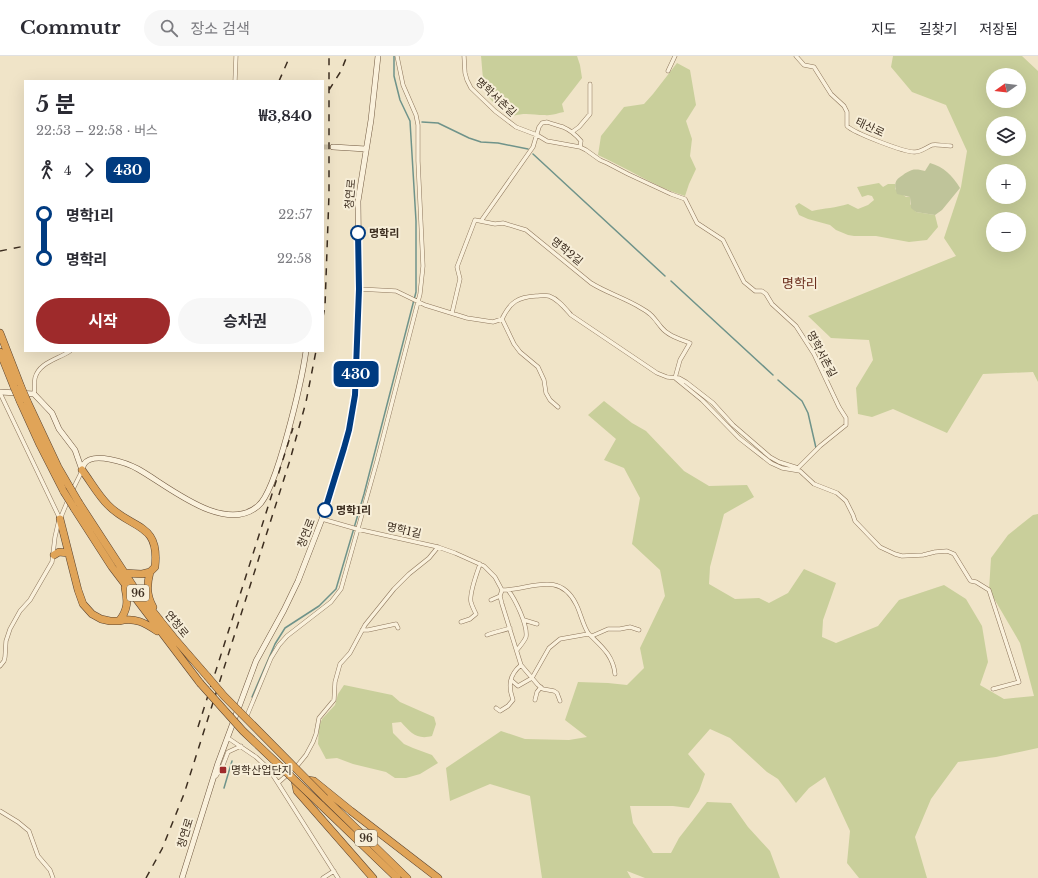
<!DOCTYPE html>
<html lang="ko">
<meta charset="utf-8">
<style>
:root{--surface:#fff;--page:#f7f7f7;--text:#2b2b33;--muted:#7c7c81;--line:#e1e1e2;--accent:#9e2a2b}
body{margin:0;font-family:"Libre Baskerville","Noto Sans KR",serif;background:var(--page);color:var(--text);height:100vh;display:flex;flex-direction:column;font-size:15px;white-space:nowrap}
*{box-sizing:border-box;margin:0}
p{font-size:13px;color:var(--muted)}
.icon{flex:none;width:22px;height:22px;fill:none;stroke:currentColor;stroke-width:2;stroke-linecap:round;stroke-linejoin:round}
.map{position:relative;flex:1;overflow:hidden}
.side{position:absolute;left:24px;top:24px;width:300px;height:272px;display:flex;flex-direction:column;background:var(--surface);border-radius:0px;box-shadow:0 4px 16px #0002}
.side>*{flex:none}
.badge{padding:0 8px;border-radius:6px;font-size:14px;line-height:26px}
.needle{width:26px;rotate:256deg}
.tools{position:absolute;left:986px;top:12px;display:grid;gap:8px}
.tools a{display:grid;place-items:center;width:40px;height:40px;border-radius:50%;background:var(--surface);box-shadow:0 4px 16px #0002;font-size:20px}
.map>.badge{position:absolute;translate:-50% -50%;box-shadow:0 0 0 2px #fff}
.legs{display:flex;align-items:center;gap:6px;height:44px;padding:0 12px;font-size:13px}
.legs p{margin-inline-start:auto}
.overview{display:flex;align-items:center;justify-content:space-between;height:68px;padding:0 12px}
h1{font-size:22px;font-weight:700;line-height:30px}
.action{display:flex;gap:8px;margin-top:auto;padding:8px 12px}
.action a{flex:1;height:46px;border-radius:24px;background:var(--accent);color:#fff;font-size:16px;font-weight:700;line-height:46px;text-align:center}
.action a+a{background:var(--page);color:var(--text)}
ul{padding:0 12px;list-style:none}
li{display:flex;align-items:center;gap:14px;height:44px;font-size:15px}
li i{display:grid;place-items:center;width:6px;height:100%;margin:0 5px;background:currentColor}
li i::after{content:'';width:10px;height:10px;margin:-5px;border:3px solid;border-radius:50%;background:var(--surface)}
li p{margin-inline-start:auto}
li:first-child i{background:linear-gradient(#0000 50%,currentColor 0)}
li:last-child i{background:linear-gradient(currentColor 50%,#0000 0)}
header{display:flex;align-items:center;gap:24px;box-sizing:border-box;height:56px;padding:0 20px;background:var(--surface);border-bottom:1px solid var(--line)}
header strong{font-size:19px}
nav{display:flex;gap:22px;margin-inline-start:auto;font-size:14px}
.search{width:280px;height:36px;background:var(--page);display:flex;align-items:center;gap:10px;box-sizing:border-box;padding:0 14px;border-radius:22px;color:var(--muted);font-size:15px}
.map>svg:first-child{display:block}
.green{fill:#c9cf9b;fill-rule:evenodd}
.cemetery{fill:#bfc49a}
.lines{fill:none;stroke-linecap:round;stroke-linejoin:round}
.stream{stroke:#6f938a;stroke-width:1.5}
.secondary-tunnel{stroke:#ccc0a6;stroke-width:5;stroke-dasharray:5 2.5;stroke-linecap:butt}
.street-casing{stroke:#8d765c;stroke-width:4.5}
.secondary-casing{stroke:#6f573f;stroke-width:6}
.highway-casing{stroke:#5b4430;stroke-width:8}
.street{stroke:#faf1dc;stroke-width:3.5}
.secondary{stroke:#faf1dc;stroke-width:5}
.highway{stroke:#e0a458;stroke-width:7}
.rail{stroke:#3d2e20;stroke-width:1.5;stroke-dasharray:7 7;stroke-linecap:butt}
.highway-bridge-casing{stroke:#5b4430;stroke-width:8;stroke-linecap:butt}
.highway-bridge{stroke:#e0a458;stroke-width:7}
.line-1-casing{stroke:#fff;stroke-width:9}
.line-1{stroke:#003b80;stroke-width:6}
.stop-1-dot{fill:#fff;stroke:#003b80;stroke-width:2}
.poi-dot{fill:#9e2a2b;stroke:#f7eed8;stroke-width:1.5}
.labels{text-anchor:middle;stroke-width:4;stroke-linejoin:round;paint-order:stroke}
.shield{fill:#f7eed8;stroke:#756857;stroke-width:1}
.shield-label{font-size:10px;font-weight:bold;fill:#3d2e20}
.street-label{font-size:11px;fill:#3d2e20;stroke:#f7eed8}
.stop-label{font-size:11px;font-weight:bold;fill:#3d2e20;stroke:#f7eed8;text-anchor:start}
.poi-label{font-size:11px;fill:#3d2e20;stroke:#f7eed8;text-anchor:start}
.quarter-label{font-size:13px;fill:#6b2e1e;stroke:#f7eed8}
</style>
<header>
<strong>Commutr</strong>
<div class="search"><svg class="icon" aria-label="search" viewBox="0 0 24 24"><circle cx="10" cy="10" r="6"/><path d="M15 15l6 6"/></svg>장소 검색</div>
<nav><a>지도</a><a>길찾기</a><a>저장됨</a></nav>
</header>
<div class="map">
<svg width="1038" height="822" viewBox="0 0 1038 822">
<rect width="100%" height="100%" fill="#f0e4c8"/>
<path class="green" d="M481,0H577L580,9L582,22L562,48L564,56C558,57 551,60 545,59C532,59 526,56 513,60C504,54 494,49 488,40C483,34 482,9 481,0Z
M893,0H1022L1038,15V326L1033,316L983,318L947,377L893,353L872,361L858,358L856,332L873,304L869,284L831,282L808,260L956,200L944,182L961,131L967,95L946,49L912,36L891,11ZM993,19H1019V45H993ZM993,67H1019V93H993ZM993,115H1019V141H993ZM993,163H1019V189H993Z
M677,7L690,14L696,49L686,65L692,83L690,100L696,113L689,128L685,140C655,131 627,112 598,99L601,80L624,51L644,48L653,38Z
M879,127L883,131L888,128H895V133L906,141H910V148L916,156L935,159L938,171L927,184L909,186L876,180H854L848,179L836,174L830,169L808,163L799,159L795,150L799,147L812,155C824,152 836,152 848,148L858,153L868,149L874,144L872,140L868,139L862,141L857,131Z
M604,345L632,367L646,375L684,415L709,430L747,429L754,441L724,458L710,511L709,528L735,543L759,542L769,547L788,537L804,513L836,527L823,564L822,581L836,587L878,570L899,544L944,529L966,543L982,570L988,606L980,629L1004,643L1034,640L1020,587L989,534L991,502L1008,479L1033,459L1038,458V692L996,701L958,706L931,743L915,781L927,822H859L847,807L850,775L825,721L809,732L796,747L778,723L767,716L730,682L710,673L688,698L705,718L699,735L689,752L673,750H630L633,767L653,797H671L679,782L707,746L731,747L748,771L770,795L780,822H645L627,815L631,822H542L530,740L490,728L450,745L446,712L501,675L525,683L569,684L587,681L565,664L578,626L608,627L627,629L644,612L640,592L665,540L660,514L632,488L640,442L624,412L604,404L616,383L588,359Z
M344,629L392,639L400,646L434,661L436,668L432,680C417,684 411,677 401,666L392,667L393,677L404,688L413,692L432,699L438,707L420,718L406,722H395L386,716L353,708L337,702L326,703L318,688L319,671L322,663L335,649L338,638Z"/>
<path class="cemetery" d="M930,107C944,111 952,119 960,132L942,154L935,159L916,156L911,152L910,141L897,138C894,129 894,124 903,119C905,117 909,115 912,114C916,113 921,114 925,115Z"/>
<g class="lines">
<path class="stream" d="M422,66L438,67L469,82L481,86L498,87L528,93
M533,98L665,220
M671,225L773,319
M778,324L802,345L808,357L816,392
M252,641L275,588L285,572L319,550L336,533L364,438L416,236V165L410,65L400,44L394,20V0
M224,732L232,705"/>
<path class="secondary-tunnel" d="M323,91H333"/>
<defs>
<path id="street" d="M464,0L465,17L467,24L471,32L495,55L516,71L537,79L547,85L580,91L586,94L600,104L607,107L628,118L671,138L685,143L697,167L723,184L744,226L755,235H762L766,238L772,248L796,270L814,298L839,351L846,362V369L820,390L798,412
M796,0L804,9L814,11L831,38L844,50L847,56V70C854,77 906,97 915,96C921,96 927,91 932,89C937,88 945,90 951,90
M668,15L675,0
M235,25L236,0
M572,76L579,71L590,58V28
M481,165L533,91L539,71L542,67L547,66C552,68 557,69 563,71C570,74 576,79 581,85L580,91
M359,233L396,235L425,249L467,262L493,266L502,263L514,288L520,296L538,311L544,324L546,337L550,344L558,351
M452,257L460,223L457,211L475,164L495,168L503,167L526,174L591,227C607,237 625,242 641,252C653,259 653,261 661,271C668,280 680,283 690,287L680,304L675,322
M502,263C510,246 518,241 536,240C540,240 545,239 549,240C558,243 565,252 571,259L657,317L667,321L679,322L686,326L713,347L733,369L770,401L779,406L798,412L797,413
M675,322L702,344L739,382L771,407L782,412L800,415L814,428L837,437L846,445L853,459L855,465L880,491L895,498L902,500L923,499L935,496L947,495L954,498L970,524
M0,337L60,463
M34,338C35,333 34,327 35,322C39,306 59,303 70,295
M72,435L82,415
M322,463L357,473L438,491L455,497L484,510L495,521L502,534L500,540L502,548L521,609L538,629L543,633L554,635L557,637L560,645
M971,525L976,526L989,534L1019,626L993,633
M502,534C530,534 559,514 576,548C580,555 584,573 589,578C601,590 613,599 615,618
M508,534C515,543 528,569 526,581C524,586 520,590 517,594
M491,544L500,540
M524,564L537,568
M461,566L470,563L476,558C474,554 472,550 471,546C469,537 477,517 480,508
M362,574H368L396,568L398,572
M487,579C494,576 502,575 510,572
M592,580L608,573H620L630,571L639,574
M0,610L4,605L5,601L6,585L10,573L20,555L30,544L52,506L55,481L58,468L68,444
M511,624L518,630L532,622L549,592L560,583L588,578
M535,644L537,636L541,631
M496,652L500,655L508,650L513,644C508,630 509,619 521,609
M246,662L271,602L279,589L287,580L331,546L341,533L377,405L420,238L423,210L418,105V69L416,59L403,29L397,0
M228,682L256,701L269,713L338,822
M216,720L223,709L228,696L241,690
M278,727L297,710L306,699L313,686L316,678L319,662L334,644L335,626L340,608L350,597L365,569L394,533L409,518L429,502L438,491
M0,755L18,766L29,775L38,800L50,814L53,822
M323,822L334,815"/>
<path id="secondary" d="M333,91L366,93
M0,336L34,338L52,357L59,373L75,394L82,414C83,412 83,410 84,408C93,395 127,407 138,413C167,429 224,479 258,450C277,435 302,323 306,295
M182,822L218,707L256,605L284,554L298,525L322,463L349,374L356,324L359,233L358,145L371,64L378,0"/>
<path id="highway" d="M0,277L21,331
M0,296L14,331
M20,345L40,389L64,436
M27,345L58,411L69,430
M82,414C91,426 98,439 108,449C132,474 160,466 155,511L150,516
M79,447L135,533L174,582L207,620
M74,452L112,511L200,627
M60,463L78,534L83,548L92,558L101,563L110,565H119
M54,499L59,496L68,497
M124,517L142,518L150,516C147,528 146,539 153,551
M125,532C128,545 128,554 119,565C135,561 145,567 157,575
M308,724L314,725L351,755L438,822
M295,725L297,735L373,822
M325,742L407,822
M321,749L397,822"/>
</defs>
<use href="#street" class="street-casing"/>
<use href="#secondary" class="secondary-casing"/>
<use href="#highway" class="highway-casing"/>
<use href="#street" class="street"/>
<use href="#secondary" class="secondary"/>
<use href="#highway" class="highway"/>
<path class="rail" d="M279,25L290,0
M329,34L341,15L347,0
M0,195L25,190
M323,261L325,250L329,138V0
M198,671L293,372
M146,822L162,793L184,738L290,404L306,346L316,295"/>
<defs>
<path id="highway-bridge" d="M14,331L20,345
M21,331L27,345
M69,430L79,447
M64,436L74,452
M207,620L224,640L325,742
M200,627L243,675L321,749"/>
</defs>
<use href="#highway-bridge" class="highway-bridge-casing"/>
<use href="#highway-bridge" class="highway-bridge"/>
</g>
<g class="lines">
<defs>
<path id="line-1" d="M325,454L344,392L349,374L355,339L359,233L358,177"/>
</defs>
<use href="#line-1" class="line-1-casing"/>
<use href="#line-1" class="line-1"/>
</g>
<g class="stop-1-dot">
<circle cx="358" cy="177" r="7"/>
<circle cx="325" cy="454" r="7"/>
</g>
<rect class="poi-dot" x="219" y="710" width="8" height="8" rx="2"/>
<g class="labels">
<g class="shield">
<rect x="127" y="529" width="22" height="16" rx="3"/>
<rect x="355" y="774" width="22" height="16" rx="3"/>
</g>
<g class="shield-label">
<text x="138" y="541">96</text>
<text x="366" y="786">96</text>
</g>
<g class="street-label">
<text transform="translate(496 41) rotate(43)" y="4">명학서촌길</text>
<text transform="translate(870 71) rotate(25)" y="4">태산로</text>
<text transform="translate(350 138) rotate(-85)" y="4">청연로</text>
<text transform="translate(567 195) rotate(39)" y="4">명학2길</text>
<text transform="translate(822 298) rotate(62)" y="4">명학서촌길</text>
<text transform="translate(404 474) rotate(13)" y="4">명학1길</text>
<text transform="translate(306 477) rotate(-69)" y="4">청연로</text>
<text transform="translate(177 568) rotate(51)" y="4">연청로</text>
<text transform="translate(185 777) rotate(-73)" y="4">청연로</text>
</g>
<g class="stop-label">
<text x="369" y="181">명학리</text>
<text x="336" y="458">명학1리</text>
</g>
<g class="poi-label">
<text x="231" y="718">명학산업단지</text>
</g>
<g class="quarter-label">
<text x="800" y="232">명학리</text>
</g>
</g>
</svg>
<div class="tools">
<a><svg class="needle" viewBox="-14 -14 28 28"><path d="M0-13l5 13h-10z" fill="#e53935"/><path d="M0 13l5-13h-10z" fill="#7c7c81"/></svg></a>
<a><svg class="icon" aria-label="layers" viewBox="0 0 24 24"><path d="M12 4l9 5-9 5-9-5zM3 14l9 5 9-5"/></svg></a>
<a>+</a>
<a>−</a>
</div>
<b class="badge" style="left:356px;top:318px;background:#003b80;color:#fff">430</b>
<section class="side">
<div class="overview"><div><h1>5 분</h1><p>22:53 – 22:58 · 버스</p></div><b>₩3,840</b></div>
<div class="legs"><svg class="icon" aria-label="walk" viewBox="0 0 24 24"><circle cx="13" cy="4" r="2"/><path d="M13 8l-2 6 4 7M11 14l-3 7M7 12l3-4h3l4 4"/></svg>4<svg class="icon" aria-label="forward" viewBox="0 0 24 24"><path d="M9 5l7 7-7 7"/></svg><b class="badge" style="background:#003b80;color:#fff">430</b></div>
<ul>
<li><i style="color:#003b80"></i><b>명학1리</b><p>22:57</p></li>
<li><i style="color:#003b80"></i><b>명학리</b><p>22:58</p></li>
</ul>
<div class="action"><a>시작</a><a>승차권</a></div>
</section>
</div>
